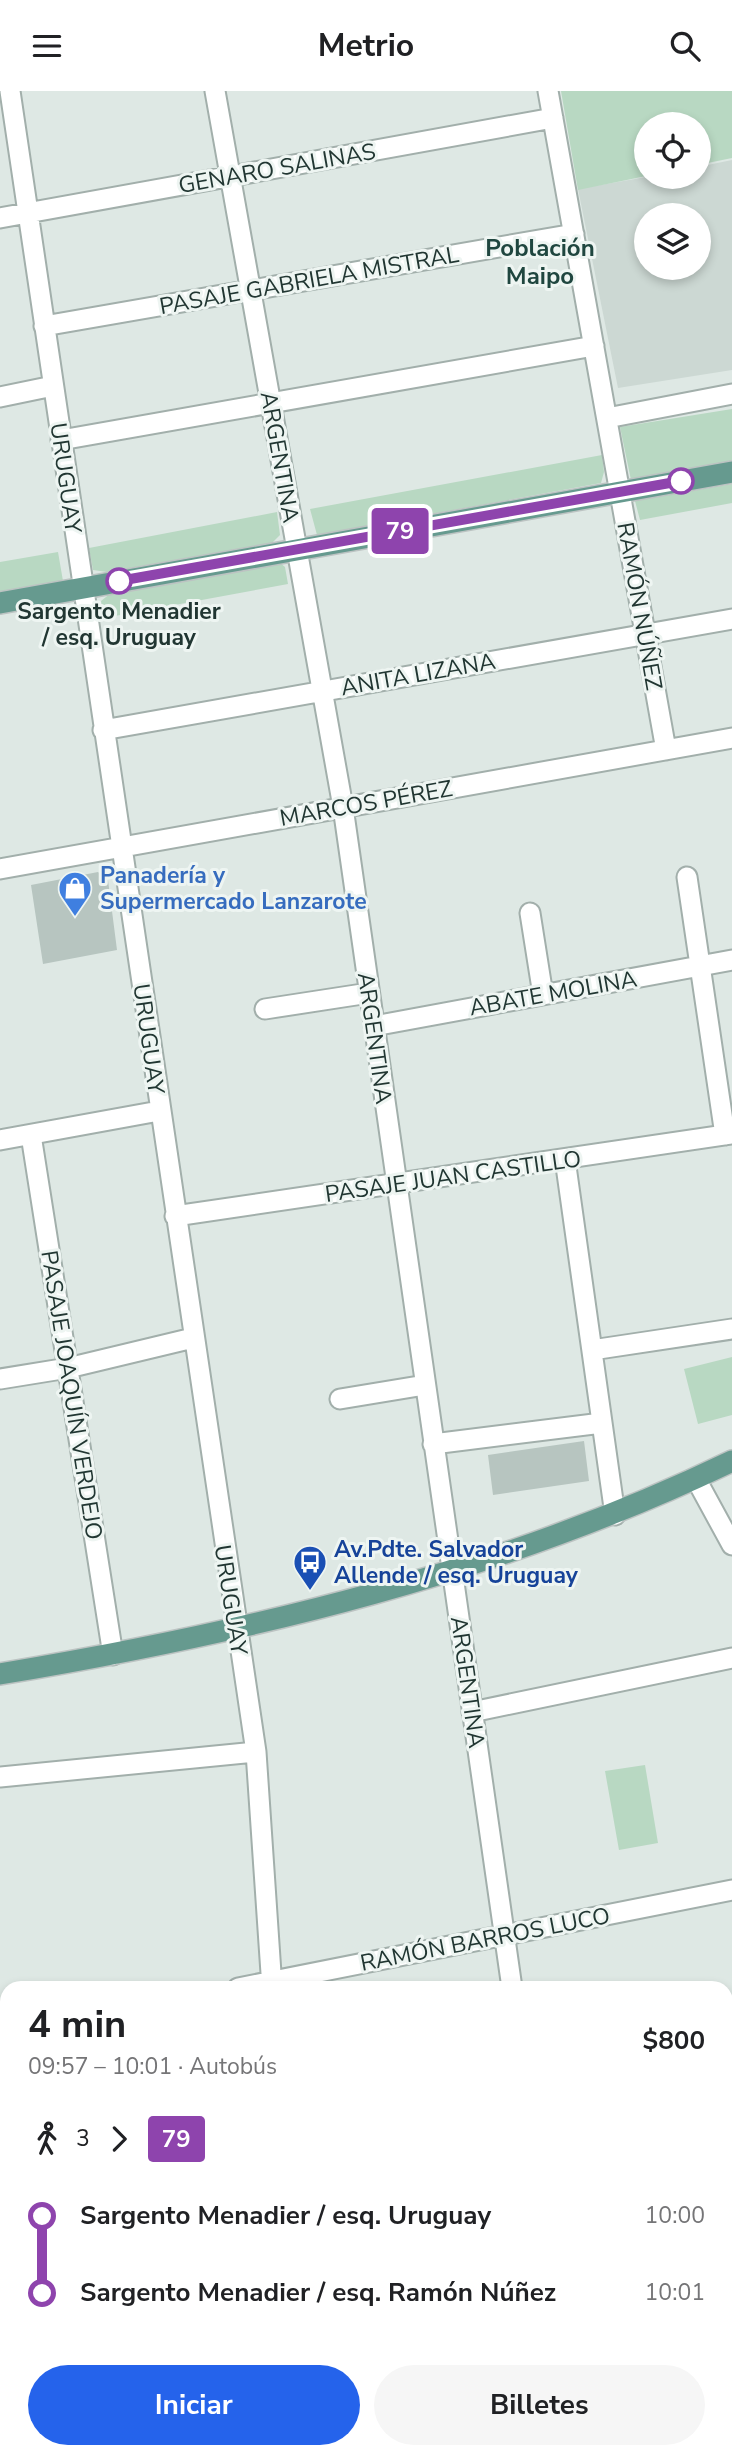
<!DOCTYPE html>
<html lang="es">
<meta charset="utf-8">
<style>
:root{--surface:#fff;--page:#f6f6f6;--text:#202124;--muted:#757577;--accent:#2563eb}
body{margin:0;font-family:"Nunito Sans",sans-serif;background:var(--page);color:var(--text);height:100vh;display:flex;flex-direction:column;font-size:26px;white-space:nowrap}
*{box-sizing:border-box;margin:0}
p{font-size:23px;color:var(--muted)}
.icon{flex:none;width:38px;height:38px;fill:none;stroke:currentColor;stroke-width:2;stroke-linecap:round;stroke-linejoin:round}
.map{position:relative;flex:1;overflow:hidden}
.sheet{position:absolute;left:0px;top:1890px;width:733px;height:478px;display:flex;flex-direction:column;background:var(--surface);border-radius:21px 21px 0 0;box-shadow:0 4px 10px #0003}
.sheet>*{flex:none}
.badge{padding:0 14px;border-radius:5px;font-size:24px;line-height:46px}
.controls{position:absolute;left:634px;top:21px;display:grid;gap:14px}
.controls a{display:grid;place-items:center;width:77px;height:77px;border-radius:50%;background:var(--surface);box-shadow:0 4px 10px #0003;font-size:35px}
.map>.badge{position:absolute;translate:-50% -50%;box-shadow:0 0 0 4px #fff}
.legs{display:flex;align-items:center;gap:10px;height:77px;padding:0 28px;font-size:23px}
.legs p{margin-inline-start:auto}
.summary{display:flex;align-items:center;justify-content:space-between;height:119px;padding:0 28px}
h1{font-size:38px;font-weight:700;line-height:52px}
.action{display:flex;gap:14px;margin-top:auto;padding:14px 28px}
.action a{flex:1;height:80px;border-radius:42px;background:var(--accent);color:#fff;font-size:28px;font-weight:700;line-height:80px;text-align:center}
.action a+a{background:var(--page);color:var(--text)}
ul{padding:0 28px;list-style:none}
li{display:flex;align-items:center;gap:24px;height:77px;font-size:26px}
li i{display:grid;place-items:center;width:10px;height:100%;margin:0 9px;background:currentColor}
li i::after{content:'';width:18px;height:18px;margin:-9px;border:5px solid;border-radius:50%;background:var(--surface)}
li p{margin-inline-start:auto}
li:first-child i{background:linear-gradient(#0000 50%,currentColor 0)}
li:last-child i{background:linear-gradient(currentColor 50%,#0000 0)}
header{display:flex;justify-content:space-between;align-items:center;height:91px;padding:0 28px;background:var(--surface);font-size:32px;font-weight:700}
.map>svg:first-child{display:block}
.built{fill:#ccd8d3;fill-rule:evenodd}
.green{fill:#b8d8c2}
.building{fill:#b7c5c0}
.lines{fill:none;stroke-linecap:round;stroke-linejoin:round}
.minor-casing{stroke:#a2afab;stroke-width:23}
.major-casing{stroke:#bcc3c2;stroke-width:24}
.minor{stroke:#fff;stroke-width:19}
.major{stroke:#669a8f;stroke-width:21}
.line-1-casing{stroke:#fff;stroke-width:16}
.line-1{stroke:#8e44ad;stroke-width:10}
.stop-1-dot{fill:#fff;stroke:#8e44ad;stroke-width:3.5}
.labels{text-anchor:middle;stroke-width:6;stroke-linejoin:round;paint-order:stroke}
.street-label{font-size:23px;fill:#213632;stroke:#eef5f2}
.stop-label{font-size:23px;font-weight:bold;fill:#213632;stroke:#eef5f2}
.shop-label{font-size:23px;font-weight:bold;fill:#366cbe;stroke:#eef5f2;text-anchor:start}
.transit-label{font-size:23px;font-weight:bold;fill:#164399;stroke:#eef5f2;text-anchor:start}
.neighbourhood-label{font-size:24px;font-weight:bold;fill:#1f463f;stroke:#eef5f2}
</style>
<header><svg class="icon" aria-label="menu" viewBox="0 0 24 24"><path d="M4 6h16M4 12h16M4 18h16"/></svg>Metrio<svg class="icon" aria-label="search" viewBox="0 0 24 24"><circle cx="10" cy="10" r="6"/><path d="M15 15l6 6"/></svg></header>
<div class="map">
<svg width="732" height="2367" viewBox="0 0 732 2367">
<rect width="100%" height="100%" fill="#dee8e4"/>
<path class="built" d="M732,69V279L618,297L578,98L646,86H698V76ZM646,124H698V177H646Z"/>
<path class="green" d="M561,0H732V67L698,74V33H646V85L578,99Z
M732,318V373L631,389L620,336Z
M602,364L604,381L601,392L317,444L310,418Z
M732,393V412L640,429L635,410Z
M277,421L280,444L272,452L107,481L93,479L89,457Z
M58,461L63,490L0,501V471Z
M279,471L285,476L288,493L104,527L101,510L111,502Z
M732,1266V1324L698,1333L684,1278Z
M645,1674L658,1752L619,1759L605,1680Z"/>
<path class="building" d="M98,781L108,789L117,859L43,873L31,794Z
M584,1350L589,1390L493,1404L488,1364Z"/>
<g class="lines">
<defs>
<path id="minor" d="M10,0L256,1661L272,1897
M215,0L343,716L512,1897
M548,0L666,659
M0,127L553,27
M44,235L574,143
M0,306L53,295
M607,327L732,303
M61,349L594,255
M103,639L732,528
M0,778L732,647
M687,786L725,1044
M530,822L543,904
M265,918L369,902
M374,935L732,869
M31,1044L113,1564
M0,1049L159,1020
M565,1068L615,1424
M175,1125L732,1043
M592,1259L732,1238
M0,1288L68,1277L193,1247
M340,1308L425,1294
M433,1353L602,1332
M696,1388L732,1454
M472,1621L732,1567
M0,1686L256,1661
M238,1897L732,1799
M0,1944L7,1942
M726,2028L732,2027
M0,2171L7,2170
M726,2225L732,2220
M319,2361L320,2367
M709,2361L715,2367
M574,2367L580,2361"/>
<path id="major" d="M0,512L732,381
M0,1583C251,1541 502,1481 732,1370"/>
</defs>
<use href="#minor" class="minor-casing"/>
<use href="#major" class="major-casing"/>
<use href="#minor" class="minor"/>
<use href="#major" class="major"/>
</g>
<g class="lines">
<defs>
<path id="line-1" d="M119,490L681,390"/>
</defs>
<use href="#line-1" class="line-1-casing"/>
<use href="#line-1" class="line-1"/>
</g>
<defs>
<symbol id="shop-pin" viewBox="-11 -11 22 30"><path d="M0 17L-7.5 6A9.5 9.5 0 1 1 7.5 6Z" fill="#3f7fe0" stroke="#eef5f2"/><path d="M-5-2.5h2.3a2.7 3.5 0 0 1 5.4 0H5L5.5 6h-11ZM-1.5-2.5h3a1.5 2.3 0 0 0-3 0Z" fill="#fff"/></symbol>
<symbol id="bus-pin" viewBox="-11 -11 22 30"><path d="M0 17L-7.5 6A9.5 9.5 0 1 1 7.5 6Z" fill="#1a4fb4" stroke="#eef5f2"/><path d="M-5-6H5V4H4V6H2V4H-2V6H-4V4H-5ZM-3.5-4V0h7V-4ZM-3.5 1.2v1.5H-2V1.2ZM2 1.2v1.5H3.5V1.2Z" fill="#fff"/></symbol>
</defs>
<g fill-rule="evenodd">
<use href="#shop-pin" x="56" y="778" width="38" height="52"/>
<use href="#bus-pin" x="291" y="1452" width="38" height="52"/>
</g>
<g class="stop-1-dot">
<circle cx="681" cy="390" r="12"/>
<circle cx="119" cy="490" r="12"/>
</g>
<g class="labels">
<g class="street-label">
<text transform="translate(277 77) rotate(-10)" y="8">GENARO SALINAS</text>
<text transform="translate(309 189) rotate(-10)" y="8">PASAJE GABRIELA MISTRAL</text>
<text transform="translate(280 366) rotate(80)" y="8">ARGENTINA</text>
<text transform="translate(66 387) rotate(82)" y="8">URUGUAY</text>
<text transform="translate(640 515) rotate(80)" y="8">RAMÓN NÚÑEZ</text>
<text transform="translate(418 583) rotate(-10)" y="8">ANITA LIZANA</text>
<text transform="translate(366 712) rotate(-10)" y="8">MARCOS PÉREZ</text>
<text transform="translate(553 902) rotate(-10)" y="8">ABATE MOLINA</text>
<text transform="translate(375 947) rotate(82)" y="8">ARGENTINA</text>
<text transform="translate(149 948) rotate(82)" y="8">URUGUAY</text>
<text transform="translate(453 1085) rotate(-8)" y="8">PASAJE JUAN CASTILLO</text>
<text transform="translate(72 1304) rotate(81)" y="8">PASAJE JOAQUÍN VERDEJO</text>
<text transform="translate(231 1509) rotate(81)" y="8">URUGUAY</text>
<text transform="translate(468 1591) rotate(82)" y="8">ARGENTINA</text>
<text transform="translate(485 1848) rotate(-11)" y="8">RAMÓN BARROS LUCO</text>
</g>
<g class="stop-label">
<text x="119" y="528">Sargento Menadier<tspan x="119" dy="26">/ esq. Uruguay</tspan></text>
</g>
<g class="shop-label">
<text x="100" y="792">Panadería y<tspan x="100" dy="26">Supermercado Lanzarote</tspan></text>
</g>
<g class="transit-label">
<text x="334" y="1466">Av.Pdte. Salvador<tspan x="334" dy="26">Allende / esq. Uruguay</tspan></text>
</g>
<g class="neighbourhood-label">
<text x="540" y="165">Población<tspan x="540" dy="28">Maipo</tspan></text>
</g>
</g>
</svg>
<div class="controls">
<a><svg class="icon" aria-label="locate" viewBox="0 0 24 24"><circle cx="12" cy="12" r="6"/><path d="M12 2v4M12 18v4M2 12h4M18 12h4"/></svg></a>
<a><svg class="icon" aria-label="layers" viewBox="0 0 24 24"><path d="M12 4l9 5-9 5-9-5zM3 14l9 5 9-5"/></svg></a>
</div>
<b class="badge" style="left:400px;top:440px;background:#8e44ad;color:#fff">79</b>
<section class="sheet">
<div class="summary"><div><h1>4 min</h1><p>09:57 – 10:01 · Autobús</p></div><b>$800</b></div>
<div class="legs"><svg class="icon" aria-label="walk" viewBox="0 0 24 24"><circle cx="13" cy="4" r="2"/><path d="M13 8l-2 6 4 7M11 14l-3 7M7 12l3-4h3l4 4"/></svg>3<svg class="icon" aria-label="forward" viewBox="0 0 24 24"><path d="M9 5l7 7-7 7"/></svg><b class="badge" style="background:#8e44ad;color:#fff">79</b></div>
<ul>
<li><i style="color:#8e44ad"></i><b>Sargento Menadier / esq. Uruguay</b><p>10:00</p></li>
<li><i style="color:#8e44ad"></i><b>Sargento Menadier / esq. Ramón Núñez</b><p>10:01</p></li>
</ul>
<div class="action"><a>Iniciar</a><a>Billetes</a></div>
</section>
</div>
